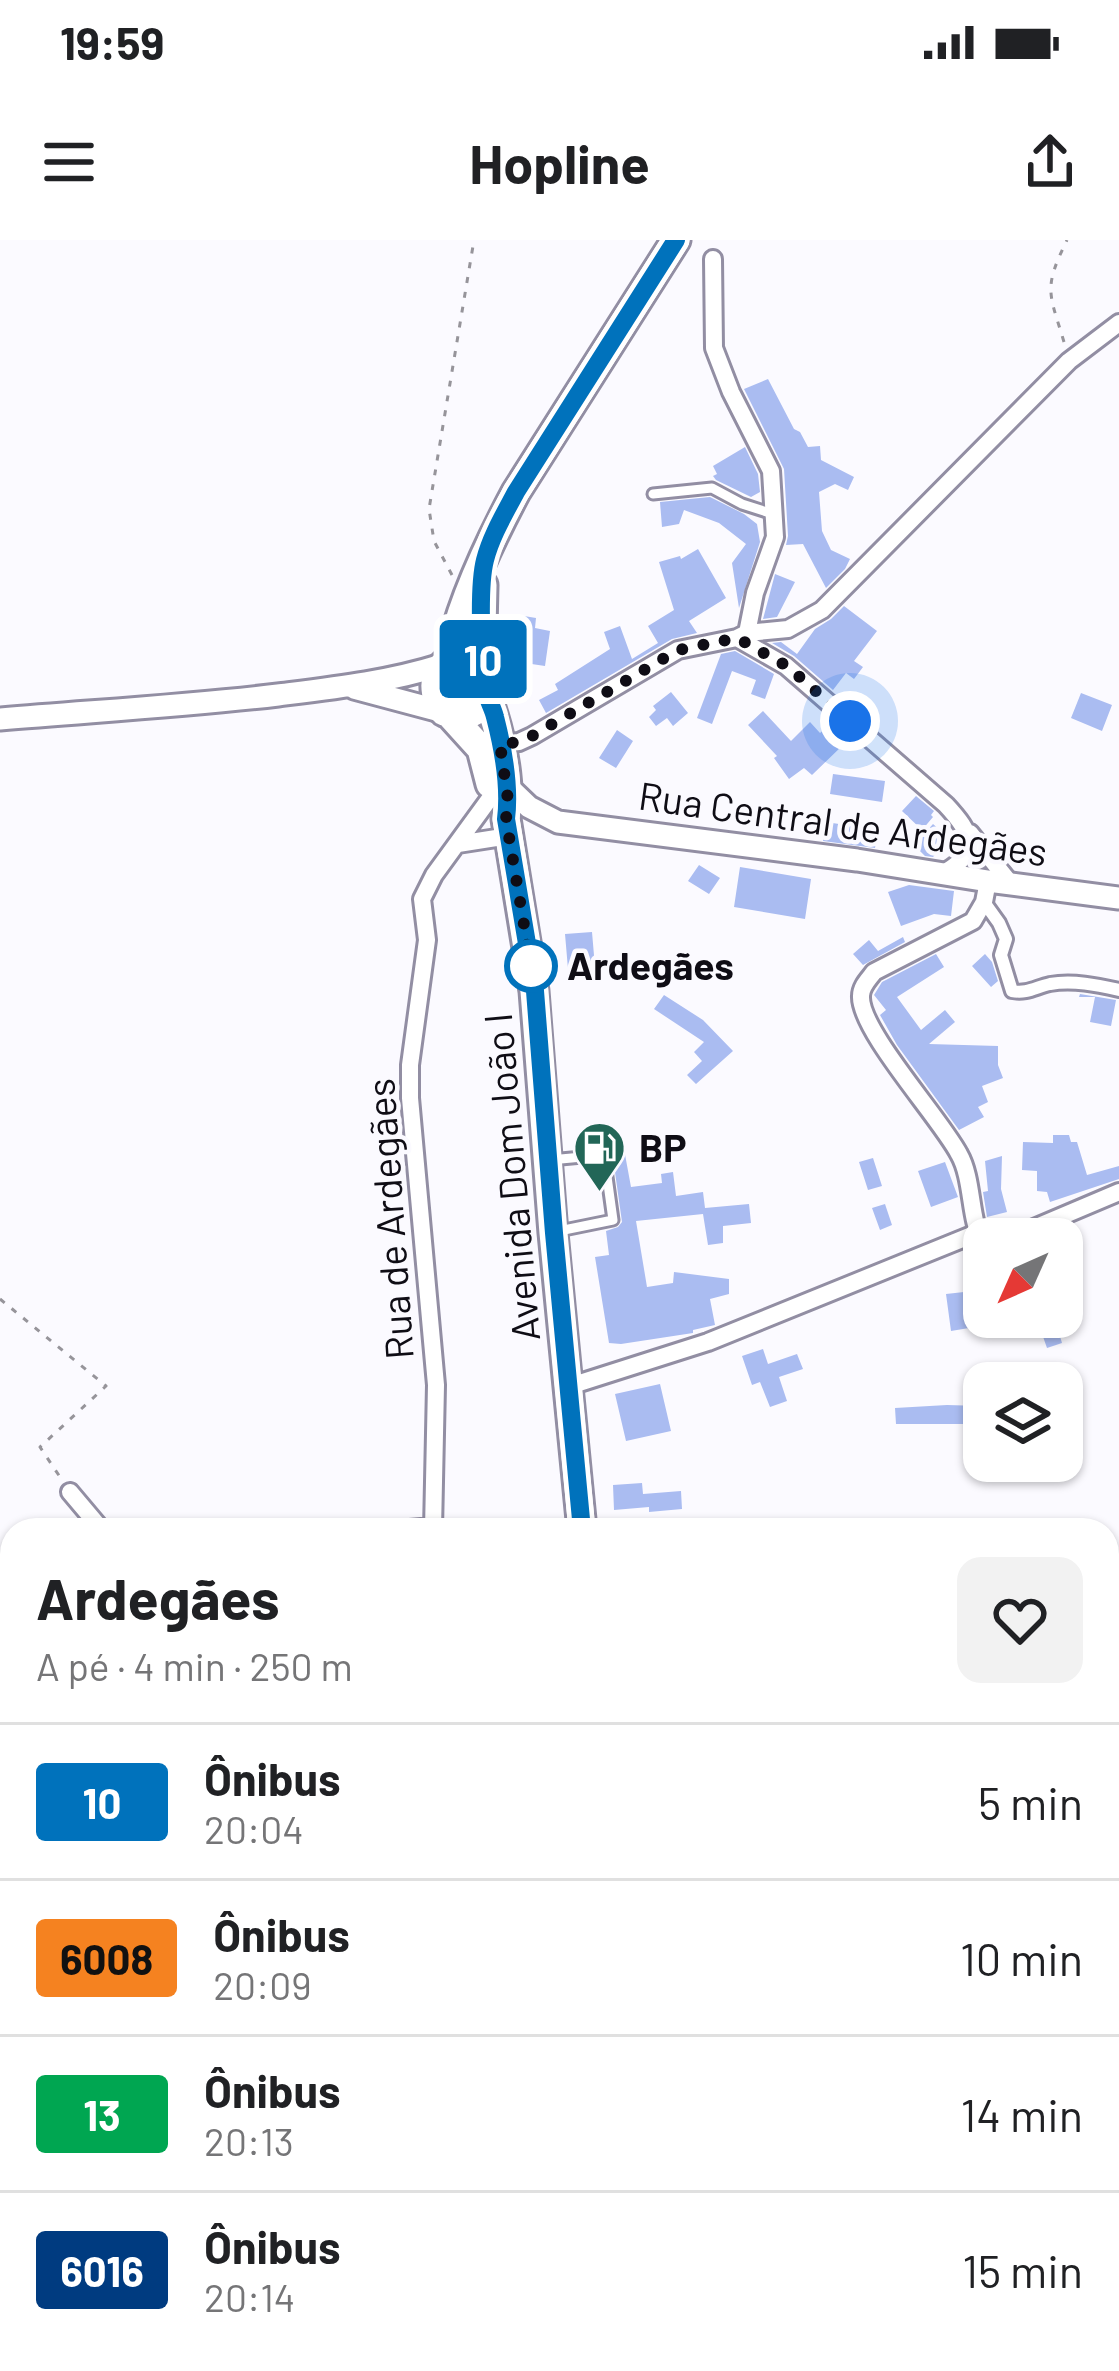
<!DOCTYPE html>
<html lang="pt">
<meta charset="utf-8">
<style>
:root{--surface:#fff;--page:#f2f2f2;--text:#202124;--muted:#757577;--line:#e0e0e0}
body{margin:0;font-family:Barlow,sans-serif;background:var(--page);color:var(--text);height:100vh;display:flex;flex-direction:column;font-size:45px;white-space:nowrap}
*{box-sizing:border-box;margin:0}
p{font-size:39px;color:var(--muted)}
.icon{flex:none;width:66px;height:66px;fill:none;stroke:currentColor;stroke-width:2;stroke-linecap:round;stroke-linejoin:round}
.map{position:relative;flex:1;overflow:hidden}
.side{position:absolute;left:0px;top:1278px;width:1119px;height:855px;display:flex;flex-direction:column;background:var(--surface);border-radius:36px 36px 0 0;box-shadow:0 3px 9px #0004}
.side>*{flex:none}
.badge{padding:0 24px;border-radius:9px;font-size:42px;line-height:78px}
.needle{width:78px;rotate:225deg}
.buttons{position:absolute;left:963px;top:978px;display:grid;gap:24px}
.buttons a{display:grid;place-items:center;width:120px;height:120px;border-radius:24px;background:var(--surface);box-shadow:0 3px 9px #0004;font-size:60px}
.you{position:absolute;width:60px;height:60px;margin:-30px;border:9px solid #fff;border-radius:50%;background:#1a73e8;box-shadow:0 0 0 18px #1a73e833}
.map>.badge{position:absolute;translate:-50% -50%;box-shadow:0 0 0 6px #fff}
.round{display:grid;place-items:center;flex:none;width:126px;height:126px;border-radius:24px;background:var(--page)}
.summary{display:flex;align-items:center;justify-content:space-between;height:204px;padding:0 36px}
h1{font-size:57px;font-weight:700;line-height:90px}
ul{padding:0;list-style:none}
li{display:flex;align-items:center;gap:36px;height:156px;padding:0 36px;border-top:3px solid var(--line)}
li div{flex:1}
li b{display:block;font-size:45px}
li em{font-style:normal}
li .badge{min-width:132px;font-weight:700;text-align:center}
.status{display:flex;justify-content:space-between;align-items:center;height:84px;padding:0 60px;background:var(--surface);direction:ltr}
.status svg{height:33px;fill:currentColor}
header{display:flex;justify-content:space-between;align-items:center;height:156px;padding:0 36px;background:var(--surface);font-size:54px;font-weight:700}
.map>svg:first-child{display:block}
.green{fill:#fed9ef}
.building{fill:#aabcf1}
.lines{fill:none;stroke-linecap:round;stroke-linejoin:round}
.service-casing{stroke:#928ea3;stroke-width:15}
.pedestrian-casing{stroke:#928ea3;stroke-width:18}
.minor-casing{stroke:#928ea3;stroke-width:22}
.tertiary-casing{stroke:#928ea3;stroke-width:27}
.primary-casing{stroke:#928ea3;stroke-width:33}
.motorway-casing{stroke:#928ea3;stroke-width:36}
.path{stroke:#96949a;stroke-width:3;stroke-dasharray:6 9;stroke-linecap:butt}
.service{stroke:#fff;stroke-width:9}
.pedestrian{stroke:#fff;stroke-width:12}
.minor{stroke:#fff;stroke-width:16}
.tertiary{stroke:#fff;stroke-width:21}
.primary{stroke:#fff;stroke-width:27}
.motorway{stroke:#fff;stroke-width:30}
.line-casing{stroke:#fff;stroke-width:27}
.line{stroke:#0072bc;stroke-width:18}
.walk{stroke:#0f0d15;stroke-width:12;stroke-dasharray:0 21.6}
.stop-dot{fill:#fff;stroke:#0072bc;stroke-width:6}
.labels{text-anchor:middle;stroke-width:9;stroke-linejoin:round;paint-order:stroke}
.street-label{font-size:39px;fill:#0f0d15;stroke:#fbfaff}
.stop-label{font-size:39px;font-weight:bold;fill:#0f0d15;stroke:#fbfaff;text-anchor:start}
.poi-label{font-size:39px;font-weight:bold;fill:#0f0d15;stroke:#fbfaff;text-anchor:start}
</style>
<div class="status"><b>19:59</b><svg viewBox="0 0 49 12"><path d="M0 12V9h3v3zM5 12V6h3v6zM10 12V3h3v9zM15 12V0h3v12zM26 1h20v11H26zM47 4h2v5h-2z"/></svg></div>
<header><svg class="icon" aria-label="menu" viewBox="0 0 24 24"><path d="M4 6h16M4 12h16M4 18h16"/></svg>Hopline<svg class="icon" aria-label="share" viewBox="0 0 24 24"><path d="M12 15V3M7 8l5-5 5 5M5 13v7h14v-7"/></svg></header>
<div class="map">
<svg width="1119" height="2131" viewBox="0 0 1119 2131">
<rect width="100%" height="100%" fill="#fbfaff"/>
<path class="green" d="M1119,1531V2131H975L979,2121H1024L1028,2124L1029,2121H1107V1536Z"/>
<path class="building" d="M768,139L794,189L800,192L808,207L820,206L821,220L854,237L848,250L835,244L819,252L822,291L831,310L850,319L845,329L826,348L803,304L786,305L788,296L784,229L744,149Z
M745,207L758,234L760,252L751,257L716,240L713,236L717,234L713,226Z
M710,257L744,274L757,284L760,302L739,368L732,323L746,304L719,283L684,270L679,284L662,287L660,262Z
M698,309L726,358L689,381L697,393L672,399L546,473L539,460L558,450L555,444L610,409L604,392L620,386L632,419L658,403L648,386L674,370L659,322L680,316L681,319Z
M775,334L795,342L777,377L763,379Z
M844,366L877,391L854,421L863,427L854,439L846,433L833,450L794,416L772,403L781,402L797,414L815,389L831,379Z
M512,374L536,378L535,388L550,391L545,426L505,420Z
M735,411L774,434L765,459L751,454L756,440L732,431L712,484L697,478L721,414Z
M671,452L688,473L673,486L667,478L656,486L649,477L656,470L653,466Z
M1081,453L1112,465L1102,491L1071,478Z
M763,471L791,501L810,482L820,493L826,488L843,505L812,535L804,528L789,539L774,518L777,516L748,485Z
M617,490L633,501L616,528L599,518Z
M833,534L885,541L882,562L830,554Z
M916,556L934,571L931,575L933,577L922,590L902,571Z
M826,582L878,590L875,608L823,601Z
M933,584L950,599L933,617L925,616L914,605Z
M699,625L720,638L709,654L688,641Z
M740,627L811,639L805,679L734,667Z
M909,645L954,651L951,676L934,674L901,686L888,652Z
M592,692L595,727L568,729L565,694Z
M903,697L905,702L863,725L853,714L869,700L878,711Z
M936,714L944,727L897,757L921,790L945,770L955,782L929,804L998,806V825L1003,838L982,846L988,862L978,867L984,877L959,890L897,805L880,775L886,770L874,755L882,742Z
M985,714L992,722L998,741L991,747L972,726Z
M1080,754L1116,760L1111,786L1090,782L1095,757H1079Z
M664,755L703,780L733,811L696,844L687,835L702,821L694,812L704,802L654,769Z
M1053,895H1069L1071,902H1077L1087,935L1119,926V939L1050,962L1047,952L1037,951V931L1022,930L1023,902L1053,903Z
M624,909L631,947L662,943L661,934L673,932L676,956L703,952L705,968L749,964L751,983L723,986V1003L708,1005L703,974L636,981L647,1047L673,1043L674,1032L729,1039V1054L710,1059L715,1085L693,1090V1093L621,1104L609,1103L595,1017L609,1015L606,991L618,987L622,982L612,911Z
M1002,916L1001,949L1007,972L987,977L983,952L988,951L985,921Z
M873,918L882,946L868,950L859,922Z
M945,922L958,957L931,967L918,931Z
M885,964L892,985L880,990L872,968Z
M1066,1001L1078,1043L1062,1047V1002Z
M964,1052L969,1088L951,1091L946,1054Z
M1075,1071L1078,1088L1061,1091L1059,1077H1062V1074Z
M1057,1086L1062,1103L1047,1108L1041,1091Z
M763,1109L768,1124L797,1114L803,1129L779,1137L787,1161L770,1167L760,1142L752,1145L742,1116Z
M660,1144L671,1191L626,1201L615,1154Z
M947,1165L981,1166L980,1184H896L895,1168Z
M642,1243L643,1254L681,1251L682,1269L649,1272V1267L614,1270L613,1245Z"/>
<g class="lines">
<defs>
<path id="service" d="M653,254L712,248L742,264L773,274
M550,920L604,915L613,980L559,991
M995,1077L996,1089"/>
<path id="pedestrian" d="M984,662L999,683L1006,699L1001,715L1012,751C1027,754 1036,747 1050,744C1073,740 1097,745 1119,750"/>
<path id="minor" d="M713,19L714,108L731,152L771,231L775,297L755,353L747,393
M737,398L747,393L788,389L822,370L1069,121L1119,83
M499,504L519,502L532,496L678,410L737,398L786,426L946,565C972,593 982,612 942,634
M970,593L1011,644
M458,604L509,596
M1008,999L1119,952
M984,1002C969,984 974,940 959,914C941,879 859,790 861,756C861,746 869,739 874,732L973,681L984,662L988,641
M570,1146L708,1102L977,993
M70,1252L102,1290
M398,1290L421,1288L432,1290
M433,1290L436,1145L410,858V825L427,700L422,659L434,635L493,554
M0,1422L12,1432
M0,1453L12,1448
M793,2131H802"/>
<path id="tertiary" d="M354,448L444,472
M0,479C93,471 186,466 278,455C334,448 388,442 442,425
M506,545L529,567L558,582L857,620L988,641L1119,658"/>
<path id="primary" d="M449,419C459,366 491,299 516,252L676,0
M483,429L468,417C435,416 426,447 444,472L462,478L479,469L485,450L482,390L483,345
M485,450C499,489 511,538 506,579L534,751L553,993L582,1290
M452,477L481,509L490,544
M655,2121L656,2131"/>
<path id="motorway" d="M1107,1470L1119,1465
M1107,1515L1119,1510
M0,1725L12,1723
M0,1773L12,1771"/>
</defs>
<use href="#service" class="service-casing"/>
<use href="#pedestrian" class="pedestrian-casing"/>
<use href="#minor" class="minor-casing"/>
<use href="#tertiary" class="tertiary-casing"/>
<use href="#primary" class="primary-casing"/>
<use href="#motorway" class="motorway-casing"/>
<path class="path" d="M1064,102C1049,52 1043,49 1067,0
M452,335L434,301L429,269L474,0
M0,1059L106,1146L40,1207L62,1240
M1107,1594L1119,1589
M1107,1741L1119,1744
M0,2029L12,2026
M230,2131L231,2121"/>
<use href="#service" class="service"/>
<use href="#pedestrian" class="pedestrian"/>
<use href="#minor" class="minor"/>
<use href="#tertiary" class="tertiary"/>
<use href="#primary" class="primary"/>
<use href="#motorway" class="motorway"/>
</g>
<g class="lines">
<defs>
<path id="line" d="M582,1290L554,993L535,751L506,579C510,547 503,508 495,477C493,468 487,459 486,450C481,422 478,347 485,320C491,296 505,273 516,252L676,0"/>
</defs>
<use href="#line" class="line-casing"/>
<use href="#line" class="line"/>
<path class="walk" d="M531,726L506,579L508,560L500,504L519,502L532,496L678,410L737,398L787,426L850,481"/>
</g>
<defs>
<symbol id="fuel-pin" viewBox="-11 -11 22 30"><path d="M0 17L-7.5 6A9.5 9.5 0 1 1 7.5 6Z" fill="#226657" stroke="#fbfaff"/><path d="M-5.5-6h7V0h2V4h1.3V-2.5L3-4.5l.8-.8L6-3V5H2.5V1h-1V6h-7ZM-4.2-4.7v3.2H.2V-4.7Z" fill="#fff"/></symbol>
</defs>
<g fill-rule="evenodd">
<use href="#fuel-pin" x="570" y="878" width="59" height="81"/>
</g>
<circle class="stop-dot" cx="531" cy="726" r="24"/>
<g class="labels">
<g class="street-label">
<text transform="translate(843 584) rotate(8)" y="14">Rua Central de Ardegães</text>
<text transform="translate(512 937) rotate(-95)" y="14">Avenida Dom João I</text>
<text transform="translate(390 979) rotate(-94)" y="14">Rua de Ardegães</text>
</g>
<g class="stop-label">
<text x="567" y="740">Ardegães</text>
</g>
<g class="poi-label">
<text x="639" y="922">BP</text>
</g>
</g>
</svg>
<div class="buttons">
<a><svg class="needle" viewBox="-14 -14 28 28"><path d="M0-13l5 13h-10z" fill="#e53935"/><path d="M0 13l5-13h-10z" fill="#757577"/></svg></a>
<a><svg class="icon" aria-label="layers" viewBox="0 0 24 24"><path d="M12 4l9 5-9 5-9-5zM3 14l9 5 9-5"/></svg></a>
</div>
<div class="you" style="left:850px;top:481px"></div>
<b class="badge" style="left:483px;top:419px;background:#0072bc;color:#fff">10</b>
<section class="side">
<div class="summary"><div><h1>Ardegães</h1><p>A pé · 4 min · 250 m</p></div><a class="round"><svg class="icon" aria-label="heart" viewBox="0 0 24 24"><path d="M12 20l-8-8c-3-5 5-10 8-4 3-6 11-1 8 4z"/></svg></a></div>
<ul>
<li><span class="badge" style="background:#0072bc;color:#fff">10</span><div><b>Ônibus</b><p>20:04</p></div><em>5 min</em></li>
<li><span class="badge" style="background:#f58220;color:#111">6008</span><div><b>Ônibus</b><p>20:09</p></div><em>10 min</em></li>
<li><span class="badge" style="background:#00a651;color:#fff">13</span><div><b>Ônibus</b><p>20:13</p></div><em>14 min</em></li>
<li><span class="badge" style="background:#003b80;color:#fff">6016</span><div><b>Ônibus</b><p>20:14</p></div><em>15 min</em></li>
</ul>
</section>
</div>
